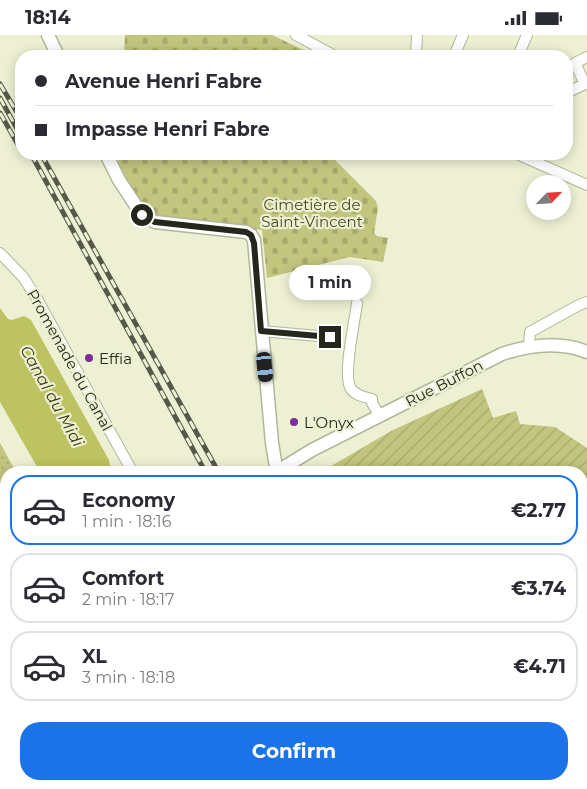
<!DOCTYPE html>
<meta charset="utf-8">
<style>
:root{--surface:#fff;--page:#f2f2f3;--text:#2b2b33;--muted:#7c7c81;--line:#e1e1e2;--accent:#1a73e8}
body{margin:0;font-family:Montserrat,sans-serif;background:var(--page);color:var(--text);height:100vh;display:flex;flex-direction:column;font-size:19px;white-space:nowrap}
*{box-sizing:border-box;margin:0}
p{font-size:16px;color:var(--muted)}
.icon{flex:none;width:28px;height:28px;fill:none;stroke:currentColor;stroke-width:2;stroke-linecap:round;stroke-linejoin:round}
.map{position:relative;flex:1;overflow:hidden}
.details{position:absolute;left:0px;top:431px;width:588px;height:324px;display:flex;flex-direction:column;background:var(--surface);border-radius:20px 20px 0 0;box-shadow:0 2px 12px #0003}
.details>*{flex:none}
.top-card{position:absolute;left:15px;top:15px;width:558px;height:110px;border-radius:20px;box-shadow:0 2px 12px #0003;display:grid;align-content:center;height:110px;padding:0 20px;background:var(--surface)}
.needle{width:32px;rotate:65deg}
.tools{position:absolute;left:526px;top:140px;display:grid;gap:10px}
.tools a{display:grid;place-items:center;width:45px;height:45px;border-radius:50%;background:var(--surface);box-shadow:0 2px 12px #0003;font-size:25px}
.end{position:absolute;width:22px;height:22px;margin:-11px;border:6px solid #25261c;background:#fff;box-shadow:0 0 0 2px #fff}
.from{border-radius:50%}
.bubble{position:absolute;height:35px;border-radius:18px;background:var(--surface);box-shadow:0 2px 12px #0003;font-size:16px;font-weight:700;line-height:35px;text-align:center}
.car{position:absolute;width:15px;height:30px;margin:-15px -8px;border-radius:6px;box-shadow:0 0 4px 1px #0007;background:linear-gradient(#222 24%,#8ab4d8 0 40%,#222 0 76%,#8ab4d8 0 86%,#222 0)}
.top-card b{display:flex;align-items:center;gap:18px;height:48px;font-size:19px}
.top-card b+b{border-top:1px solid var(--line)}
.top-card i{width:12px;height:12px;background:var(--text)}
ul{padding:9px 0 0;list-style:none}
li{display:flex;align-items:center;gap:15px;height:70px;margin:0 10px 8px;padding:0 10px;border:2px solid var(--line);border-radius:20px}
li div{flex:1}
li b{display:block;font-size:19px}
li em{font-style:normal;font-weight:700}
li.on{border-color:var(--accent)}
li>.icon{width:45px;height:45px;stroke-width:1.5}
.cta{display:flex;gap:10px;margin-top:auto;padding:10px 20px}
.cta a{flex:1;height:58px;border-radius:20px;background:var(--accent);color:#fff;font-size:20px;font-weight:700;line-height:58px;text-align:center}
.status{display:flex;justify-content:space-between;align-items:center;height:35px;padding:0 25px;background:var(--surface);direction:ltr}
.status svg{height:14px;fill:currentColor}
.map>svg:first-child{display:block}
.grass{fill:url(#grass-dots)}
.cemetery{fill:url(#cemetery-stones)}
.garden{fill:url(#garden-furrows)}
.water{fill:#bec361}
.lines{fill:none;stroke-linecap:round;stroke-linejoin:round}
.minor-casing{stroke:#b3b69a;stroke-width:12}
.tertiary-casing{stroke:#b3b69a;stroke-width:15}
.secondary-casing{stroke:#b3b69a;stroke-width:16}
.minor{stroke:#fff;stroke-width:10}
.tertiary{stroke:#fff;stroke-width:12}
.secondary{stroke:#fff;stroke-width:14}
.rail-casing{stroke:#57584a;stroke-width:5}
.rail{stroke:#edf0d3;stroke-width:3;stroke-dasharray:9;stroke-linecap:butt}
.route{stroke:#25261c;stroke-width:6}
.poi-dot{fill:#7c2c9c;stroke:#edf0d3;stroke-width:2}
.labels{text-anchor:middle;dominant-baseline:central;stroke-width:4.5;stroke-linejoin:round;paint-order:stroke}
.park-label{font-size:15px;fill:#494b22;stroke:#edf0d3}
.poi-label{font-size:15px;fill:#25261c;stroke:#edf0d3;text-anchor:start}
.street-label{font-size:15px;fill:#25261c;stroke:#edf0d3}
.water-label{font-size:16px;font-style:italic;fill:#37390f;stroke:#edf0d3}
</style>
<div class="status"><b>18:14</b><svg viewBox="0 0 49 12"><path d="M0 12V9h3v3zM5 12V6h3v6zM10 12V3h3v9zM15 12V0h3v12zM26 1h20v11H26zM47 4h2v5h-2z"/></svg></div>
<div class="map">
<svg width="587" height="754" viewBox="0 0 587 754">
<defs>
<pattern id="grass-dots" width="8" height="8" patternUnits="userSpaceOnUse" patternTransform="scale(1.25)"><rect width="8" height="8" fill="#c1c57e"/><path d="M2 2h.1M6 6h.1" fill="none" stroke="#a6a96c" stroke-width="1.8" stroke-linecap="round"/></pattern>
<pattern id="cemetery-stones" width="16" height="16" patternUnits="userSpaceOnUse" patternTransform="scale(1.25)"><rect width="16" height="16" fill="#c1c57e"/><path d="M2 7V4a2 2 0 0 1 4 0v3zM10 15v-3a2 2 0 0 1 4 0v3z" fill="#a6a96c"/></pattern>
<pattern id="garden-furrows" width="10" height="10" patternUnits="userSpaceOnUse" patternTransform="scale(1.25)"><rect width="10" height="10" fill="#c1c57e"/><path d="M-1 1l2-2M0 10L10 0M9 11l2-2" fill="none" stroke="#a6a96c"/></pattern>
</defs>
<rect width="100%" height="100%" fill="#edf0d3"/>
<path class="grass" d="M0,408L16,437L6,438V570L0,572Z"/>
<g class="cemetery">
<path d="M125,0H272L316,21H124Z"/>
<path d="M119,119H338L336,126L376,166L378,173L374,198L377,201L388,203L383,227L350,222L267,243L262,195L158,182L145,175L118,133Z"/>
</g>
<path class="garden" d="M482,354L493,383L516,376L520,389L555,392L587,413V503L581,500V438L321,437L391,396Z"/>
<path class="water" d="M0,273L8,284L12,285L24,281L31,285L109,425L110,430L108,437H40L0,367Z"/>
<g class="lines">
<g class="minor-casing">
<g id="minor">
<path d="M296,0L335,21"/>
<path d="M416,21L417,0"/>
<path d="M454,21L463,0"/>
<path d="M518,21L527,0"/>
<path d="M585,49L575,28L587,22"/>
<path d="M566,58L587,48"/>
<path d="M517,119L587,150"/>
<path d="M0,218L23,242L36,262L133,438"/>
<path d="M357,268C355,286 342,341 351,354C356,361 365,362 372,364V368L380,381"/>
<path d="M261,296L330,302"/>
<path d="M529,311L530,297L579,270L587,267"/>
<path d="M581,507L587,509"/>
<path d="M581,526L587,530"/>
<path d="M0,582L6,579"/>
<path d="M581,627H587"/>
<path d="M0,726L6,723"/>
<path d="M261,749L263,754"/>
<path d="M522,749V754"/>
<path d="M531,749L538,754"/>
<path d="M238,754L253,749"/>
</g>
</g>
<g class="tertiary-casing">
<g id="tertiary">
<path d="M48,0L58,21"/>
<path d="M106,119L119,145L142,180L155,187L246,197L251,200L254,205L272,408L277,438"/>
<path d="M283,438L286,431L312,415L502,319C529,310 560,306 587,317"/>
</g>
</g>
<g class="secondary-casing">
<g id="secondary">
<path d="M0,647L6,661"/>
<path d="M581,682H587"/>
<path d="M44,749L47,754"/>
<path d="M112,754L117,749"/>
</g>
</g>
<use href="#minor" class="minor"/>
<use href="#tertiary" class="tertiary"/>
<use href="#secondary" class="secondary"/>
<g class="rail-casing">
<g id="rail">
<path d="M0,49L21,84"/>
<path d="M0,63L21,101"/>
<path d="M0,78L21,115"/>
<path d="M31,119L206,438"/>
<path d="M41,119L219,438"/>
<path d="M374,749L377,754"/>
<path d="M386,749L388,754"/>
</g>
</g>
<use href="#rail" class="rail"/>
</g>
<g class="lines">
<path class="route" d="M142,180L155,187L246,197L251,200L254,208L261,296L330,302"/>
</g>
<g class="poi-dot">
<circle cx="89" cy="323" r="5"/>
<circle cx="294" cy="387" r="5"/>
</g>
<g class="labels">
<g class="park-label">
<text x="312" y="169">Cimetière de<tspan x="312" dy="17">Saint-Vincent</tspan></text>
</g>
<g class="poi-label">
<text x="99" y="323">Effia</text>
<text x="304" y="387">L'Onyx</text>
</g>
<g class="street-label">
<text transform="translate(70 325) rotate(61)">Promenade du Canal</text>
<text transform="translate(444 348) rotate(-27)">Rue Buffon</text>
</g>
<g class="water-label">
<text transform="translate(52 361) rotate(61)">Canal du Midi</text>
</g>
</g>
</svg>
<div class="tools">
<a><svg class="needle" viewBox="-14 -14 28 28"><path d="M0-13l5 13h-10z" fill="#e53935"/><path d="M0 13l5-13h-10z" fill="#7c7c81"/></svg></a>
</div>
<i class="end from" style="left:142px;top:180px"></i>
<i class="end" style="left:330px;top:302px"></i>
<div class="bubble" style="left:289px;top:230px;width:82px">1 min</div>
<i class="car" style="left:265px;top:332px;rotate:174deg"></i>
<div class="top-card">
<b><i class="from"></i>Avenue Henri Fabre</b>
<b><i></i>Impasse Henri Fabre</b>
</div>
<section class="details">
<ul>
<li class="on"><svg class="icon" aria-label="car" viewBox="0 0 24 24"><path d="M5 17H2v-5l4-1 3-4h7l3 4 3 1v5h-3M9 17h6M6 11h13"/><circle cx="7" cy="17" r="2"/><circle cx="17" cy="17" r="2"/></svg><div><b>Economy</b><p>1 min · 18:16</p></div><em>€2.77</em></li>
<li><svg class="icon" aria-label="car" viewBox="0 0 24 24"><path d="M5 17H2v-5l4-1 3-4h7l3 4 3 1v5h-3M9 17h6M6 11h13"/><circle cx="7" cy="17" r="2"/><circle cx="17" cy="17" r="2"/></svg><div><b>Comfort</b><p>2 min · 18:17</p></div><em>€3.74</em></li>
<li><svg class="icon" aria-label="car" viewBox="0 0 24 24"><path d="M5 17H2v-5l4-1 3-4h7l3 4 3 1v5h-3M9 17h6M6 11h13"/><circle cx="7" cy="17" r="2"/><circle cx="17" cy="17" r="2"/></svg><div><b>XL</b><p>3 min · 18:18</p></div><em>€4.71</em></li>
</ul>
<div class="cta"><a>Confirm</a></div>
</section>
</div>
